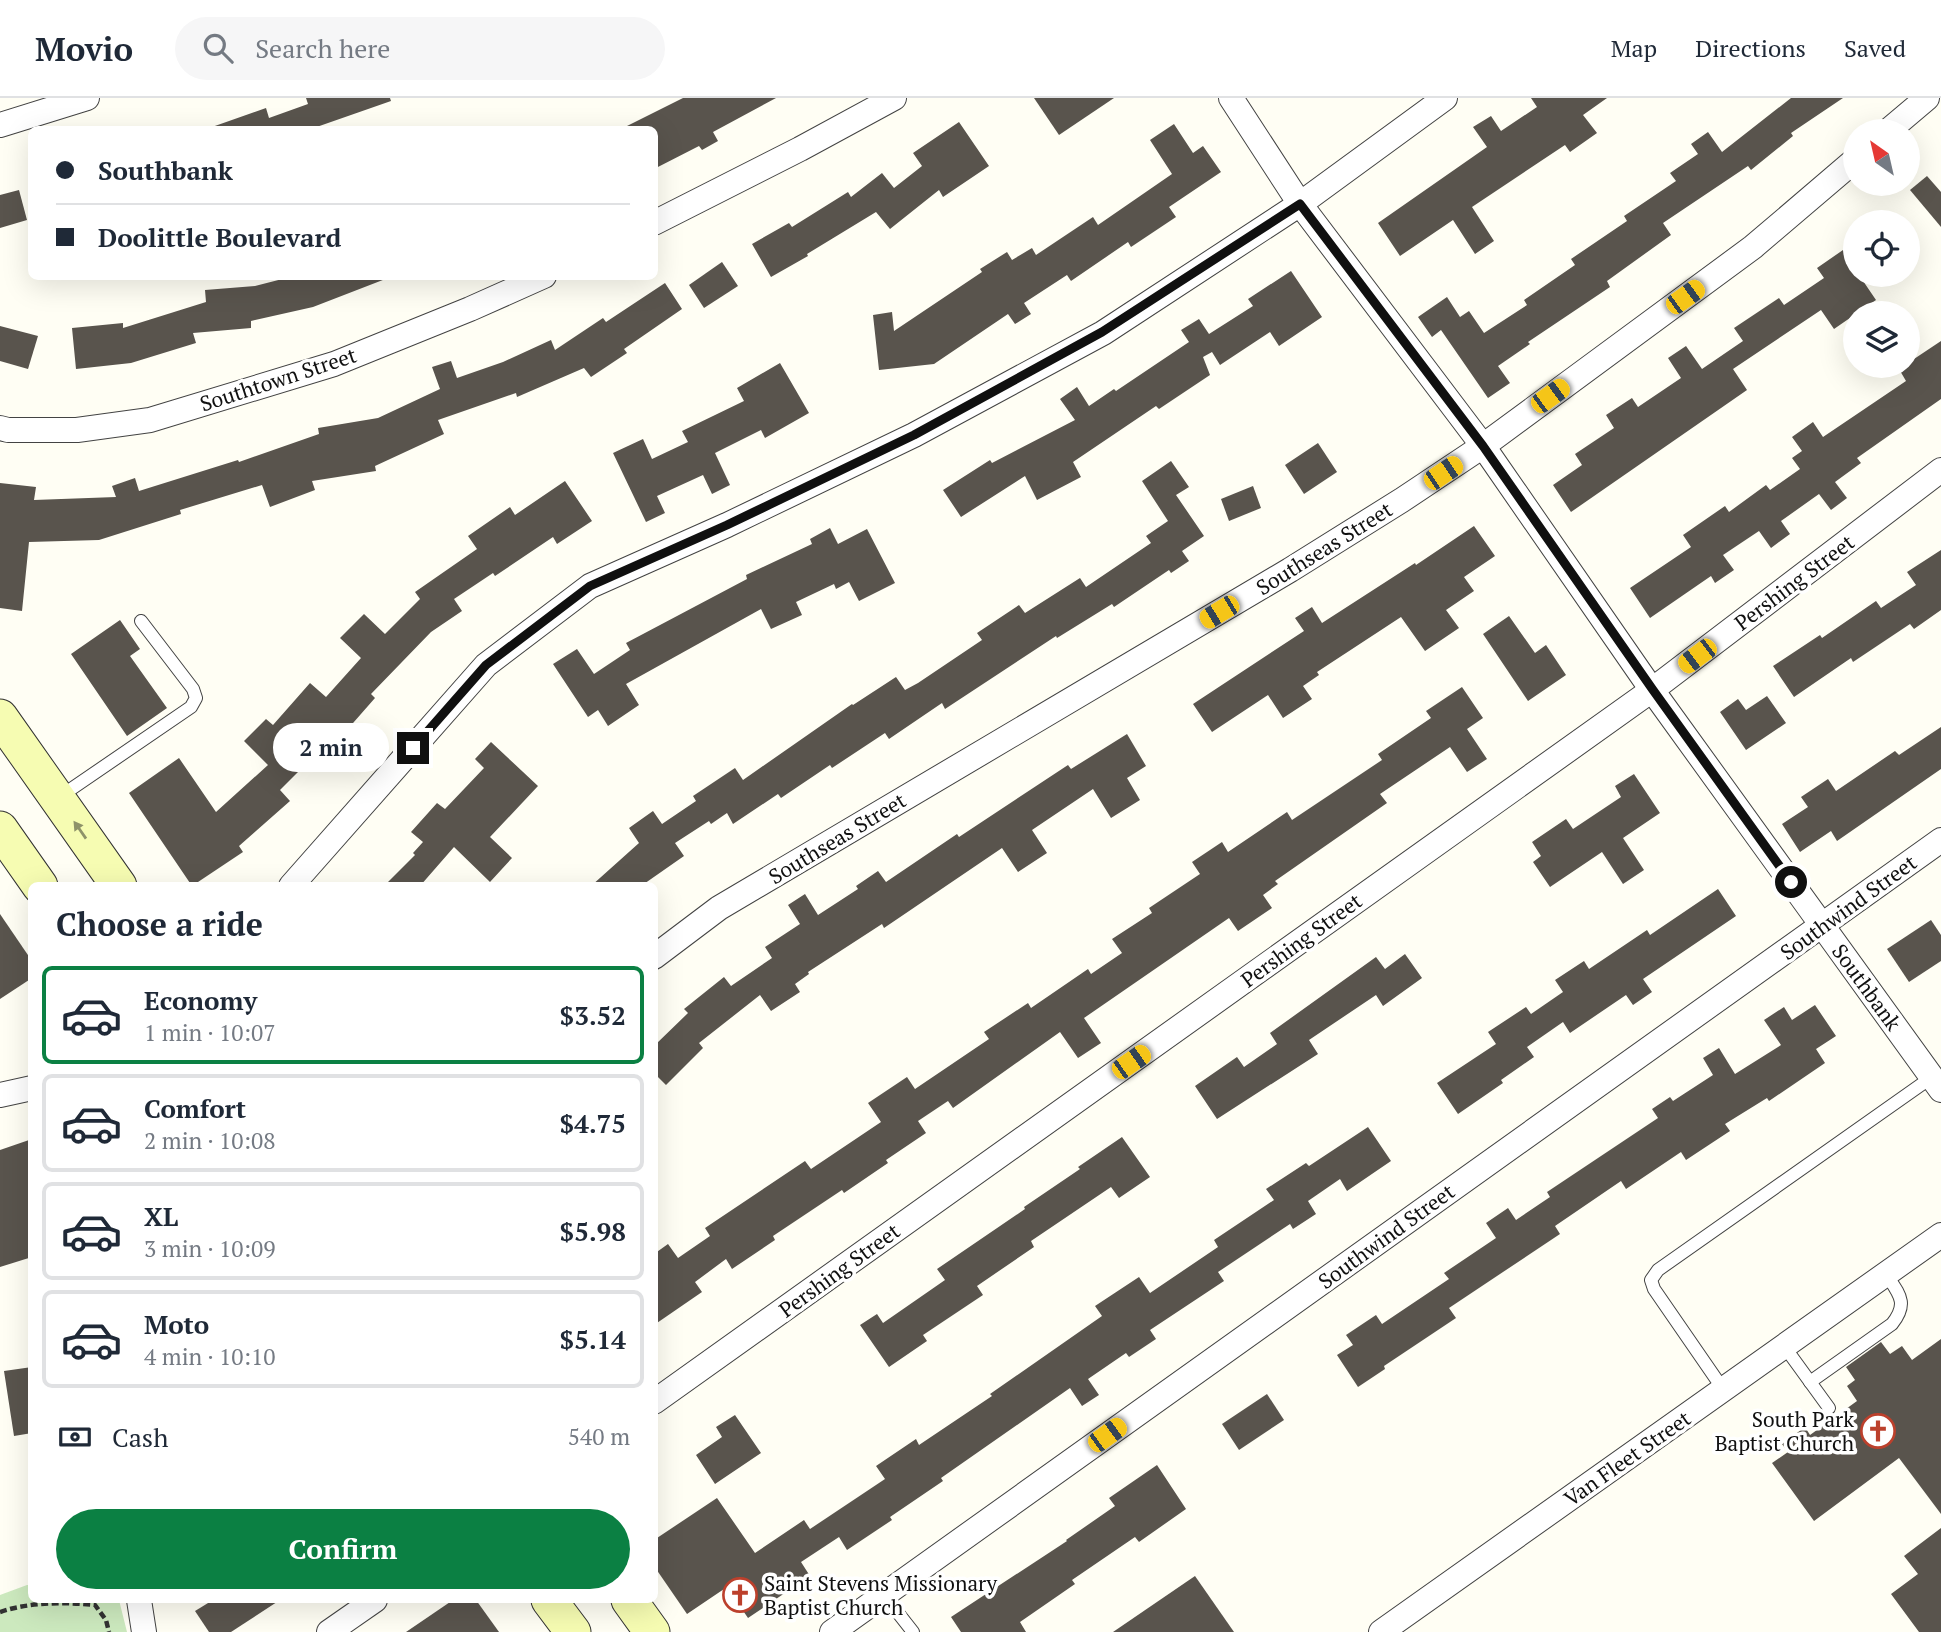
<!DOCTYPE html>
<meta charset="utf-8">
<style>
:root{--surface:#fff;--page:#f6f6f7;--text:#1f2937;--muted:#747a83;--line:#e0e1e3;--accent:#0b8043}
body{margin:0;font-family:"PT Serif",serif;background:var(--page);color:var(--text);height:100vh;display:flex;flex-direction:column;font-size:26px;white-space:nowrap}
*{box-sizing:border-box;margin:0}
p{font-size:23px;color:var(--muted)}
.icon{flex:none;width:38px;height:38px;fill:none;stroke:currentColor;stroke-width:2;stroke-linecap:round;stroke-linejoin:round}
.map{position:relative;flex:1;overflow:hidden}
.drawer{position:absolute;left:28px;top:784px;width:630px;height:721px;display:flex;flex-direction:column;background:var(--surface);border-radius:10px;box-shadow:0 7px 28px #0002}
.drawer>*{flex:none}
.banner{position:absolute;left:28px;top:28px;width:630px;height:154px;border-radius:10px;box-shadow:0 7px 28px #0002;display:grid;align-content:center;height:154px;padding:0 28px;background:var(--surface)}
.needle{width:46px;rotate:326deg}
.controls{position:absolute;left:1843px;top:21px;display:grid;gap:14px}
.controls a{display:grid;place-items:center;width:77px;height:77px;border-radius:50%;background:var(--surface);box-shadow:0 7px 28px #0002;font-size:35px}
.end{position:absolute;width:32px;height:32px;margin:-16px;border:9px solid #101010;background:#fff;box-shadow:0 0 0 4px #fff}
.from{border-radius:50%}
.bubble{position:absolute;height:49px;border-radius:24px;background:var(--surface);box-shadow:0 7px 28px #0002;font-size:23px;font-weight:600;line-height:49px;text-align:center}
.car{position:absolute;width:21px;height:42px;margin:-21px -10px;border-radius:9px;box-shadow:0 0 5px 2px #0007;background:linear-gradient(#f5c518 24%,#345 0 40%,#f5c518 0 76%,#345 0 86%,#f5c518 0)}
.banner b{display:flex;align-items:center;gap:24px;height:66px;font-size:26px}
.banner b+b{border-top:2px solid var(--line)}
.banner i{width:18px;height:18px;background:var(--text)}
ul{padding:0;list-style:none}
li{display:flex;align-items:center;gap:21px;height:98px;margin:0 14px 10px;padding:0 14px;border:4px solid var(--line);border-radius:10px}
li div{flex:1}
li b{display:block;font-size:26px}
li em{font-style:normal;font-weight:600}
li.active{border-color:var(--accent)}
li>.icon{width:63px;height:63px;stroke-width:1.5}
h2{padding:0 28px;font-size:32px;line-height:84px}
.pay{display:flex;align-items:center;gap:18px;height:77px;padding:0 28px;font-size:26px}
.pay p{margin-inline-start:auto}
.button{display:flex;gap:14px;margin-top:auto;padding:14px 28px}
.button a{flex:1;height:80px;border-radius:42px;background:var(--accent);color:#fff;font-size:28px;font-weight:600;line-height:80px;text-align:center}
header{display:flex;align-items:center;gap:42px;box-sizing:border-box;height:98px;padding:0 35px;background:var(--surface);border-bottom:2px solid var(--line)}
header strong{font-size:33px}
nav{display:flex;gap:38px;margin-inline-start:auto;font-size:24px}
.search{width:490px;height:63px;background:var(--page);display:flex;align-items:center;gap:18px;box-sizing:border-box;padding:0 24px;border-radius:38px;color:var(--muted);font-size:26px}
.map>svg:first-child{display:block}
.green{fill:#cce9be}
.building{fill:#59544d}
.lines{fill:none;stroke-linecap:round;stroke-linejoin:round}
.service-casing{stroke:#434343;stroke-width:14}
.minor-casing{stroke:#434343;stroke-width:26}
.secondary-casing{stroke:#323232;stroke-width:37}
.path{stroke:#323232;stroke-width:4.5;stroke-dasharray:7 3.5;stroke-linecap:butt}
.service{stroke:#fff;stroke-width:12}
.minor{stroke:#fff;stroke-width:24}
.secondary{stroke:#f6fcb2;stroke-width:35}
.oneway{fill:#8e9269}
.route{stroke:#101010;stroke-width:9}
.labels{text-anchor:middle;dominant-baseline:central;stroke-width:7;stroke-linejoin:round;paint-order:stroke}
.street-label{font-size:21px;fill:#101010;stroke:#fff}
.poi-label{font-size:21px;fill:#101010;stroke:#fff;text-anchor:end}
</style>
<header>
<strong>Movio</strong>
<div class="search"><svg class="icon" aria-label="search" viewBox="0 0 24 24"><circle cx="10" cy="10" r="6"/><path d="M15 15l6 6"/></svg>Search here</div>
<nav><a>Map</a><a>Directions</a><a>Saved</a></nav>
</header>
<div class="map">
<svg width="1941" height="1534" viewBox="0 0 1941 1534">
<rect width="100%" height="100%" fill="#fffef4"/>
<path class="green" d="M27,1487H31L32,1502H119L127,1534H0V1497Z"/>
<g class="building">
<path d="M306,0H390L391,3L308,32H212V29L266,10L269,20L308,6Z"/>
<path d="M683,0H776L713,34L718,43L702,52L699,48L654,71V32H619Z"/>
<path d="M1034,0H1114L1059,37Z"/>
<path d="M1531,0H1607L1583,17L1597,35L1570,54L1565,47L1472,109L1494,143L1475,156L1453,122L1400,158L1378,125L1487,49L1473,29L1491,18L1501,33L1537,9Z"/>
<path d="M1791,0H1843L1791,35L1793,38L1751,72L1748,68L1663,125L1671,137L1607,183L1610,189L1528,244L1530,246L1498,268L1510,285L1488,300L1441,232L1432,239L1418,219L1447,199L1460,219L1469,213L1484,235L1527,207L1524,202L1575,167L1571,161L1627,123L1624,118L1676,83L1670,75L1698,56L1691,46L1708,34L1722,54Z"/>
<path d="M959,24L989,68L943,99L939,92L890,131L876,114L807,156L808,158L771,179L752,146L789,125L792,129L848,94L851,99L882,75L894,90L922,68L913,55Z"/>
<path d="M1174,26L1193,55L1203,48L1221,74L1169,109L1176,119L1131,149L1128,144L1071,183L1067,177L1024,205L1031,216L1015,226L1008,216L934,266L879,272L873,217L892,214L894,233L982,174L980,171L1007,154L1012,162L1032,150L1036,157L1093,119L1098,127L1172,76L1150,42Z"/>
<path d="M1927,78L1941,94V129L1910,92Z"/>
<path d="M19,92L27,122L0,130V97Z"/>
<path d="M1843,152L1855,170V177H1859L1876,202L1834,231L1821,212L1733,271L1747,292L1571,414L1553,387L1582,367L1575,356L1614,330L1606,317L1632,300L1638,309L1681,280L1668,260L1686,248L1702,271L1743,243L1734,230L1779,200L1784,207L1824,180L1817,170Z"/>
<path d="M722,164L738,188L704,210L689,187Z"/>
<path d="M1291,173L1322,219L1279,248L1270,234L1220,267L1212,254L1203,259L1210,277L1159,311L1156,308L1073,364L1081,379L1037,402L1025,378L961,419L943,392L990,362L992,365L1075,322L1060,301L1077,289L1089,308L1114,291L1116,293L1189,244L1181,232L1199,221L1209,236L1253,208L1248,201Z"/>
<path d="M294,178H388V180L313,209L251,223V230L193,235L196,245L131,265L76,271L72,230L123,225V230L206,204L205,192L255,188Z"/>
<path d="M665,185L682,211L624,251L627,255L591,279L584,270L517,299L516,295L438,322L444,336L375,368L376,373L312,383L315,392L270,409L262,387L180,412L181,416L99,442L29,444L22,513L0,510V385L36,389L34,402L116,399L112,388L135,380L139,393L238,362L239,364L319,336L318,330L378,320L440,291L432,269L451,263L457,280L503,264L551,242L555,252L603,220L606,224Z"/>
<path d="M0,228L38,238L28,271L0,263Z"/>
<path d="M1941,243V301L1857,360L1861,365L1835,384L1847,400L1831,412L1819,396L1781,423L1790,436L1771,450L1759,433L1723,457L1734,472L1715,485L1711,478L1650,520L1630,490L1691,449L1683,437L1725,408L1729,414L1766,387L1770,392L1800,371L1792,360L1802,353L1792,339L1813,324L1823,339L1906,283L1899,271L1908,268V265Z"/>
<path d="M780,265L809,315L765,340L761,332L715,355L730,387L712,396L703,377L657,398L665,415L646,424L613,355L643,341L652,361L688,344L682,333L744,303L737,290Z"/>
<path d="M1318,345L1337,374L1304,396L1285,367Z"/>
<path d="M1171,363L1189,389L1176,397L1204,438L1182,453L1189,463L1171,475L1169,472L1114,509L1112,506L1057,540L1056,538L945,611L942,605L889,641L885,635L832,670L830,667L781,700L778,696L733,726L727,715L711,726L709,723L675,745L684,758L641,788H591L639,745L629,730L653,713L662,726L696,703L693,698L735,670L743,682L852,606L853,607L896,579L905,592L918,585L982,542L977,535L1019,507L1025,515L1080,480L1086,489L1151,445L1146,438L1168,423L1142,383Z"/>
<path d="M565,383L592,423L557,446L553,439L495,478L493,475L454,501L462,513L431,534L371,596L375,600L339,641L335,637L280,692L290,703L239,748L243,754L192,788L129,695L179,660L216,714L268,667L244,643L266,621L273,627L310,585L326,599L361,560L340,540L364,516L385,536L420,501L415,494L477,451L468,438L510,409L515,417Z"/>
<path d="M1253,388L1261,410L1229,423L1221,401Z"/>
<path d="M1474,428L1495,458L1464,479L1474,493L1446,512L1459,530L1425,553L1401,519L1317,574L1319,577L1303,588L1312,601L1283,620L1268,597L1212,634L1193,606L1304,533L1295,520L1312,509L1322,525L1415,465L1416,467Z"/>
<path d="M830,430L838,446L867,431L895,485L859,503L849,484L836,491L834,486L796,504L802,517L771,531L761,511L626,586L639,607L608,628L598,612L588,619L553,566L577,551L594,576L630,552L626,545L747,481L746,477L812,446L810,441Z"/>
<path d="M1941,452V512L1914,531L1910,526L1853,564L1851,560L1794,599L1773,568L1820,537L1822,540L1876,503L1881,510L1916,487L1907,474Z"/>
<path d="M1509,518L1535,555L1546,547L1566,577L1528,603L1483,536Z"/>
<path d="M120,522L140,551L130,558L167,610L127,638L71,556Z"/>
<path d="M1462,589L1483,620L1467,631L1487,661L1467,674L1450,649L1380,696L1387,705L1275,783L1278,786L1263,797L1272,810L1238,833L1229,820L1084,920L1101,945L1078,960L1060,934L953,1010L948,1003L918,1023L926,1035L886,1062L888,1065L844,1095L842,1092L773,1138L775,1142L732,1171L726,1161L695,1184L702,1194L654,1227V1156L668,1146L678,1160L710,1138L705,1130L805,1063L811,1071L881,1024L868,1005L907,979L915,991L989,941L984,934L1028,905L1031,910L1088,871L1091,876L1122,855L1112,841L1152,815L1149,810L1200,776L1192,764L1222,744L1228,754L1287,714L1292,722L1382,662L1378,656L1431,620L1426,613Z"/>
<path d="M1767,598L1786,625L1746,652L1720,614L1738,601L1746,612Z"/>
<path d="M1941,629V671L1837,743L1831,733L1800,754L1782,726L1808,709L1801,699L1828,681L1836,693L1895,653L1899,657Z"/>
<path d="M1127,636L1146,668L1127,680L1140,702L1111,720L1093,691L1032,732L1047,755L1018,774L1002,750L884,830L882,826L808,874L809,876L795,886L800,894L771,913L760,897L699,945L703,950L666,987L654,975V948L688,915L684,911L724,879L731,888L772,860L765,849L800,826L788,807L805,796L818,817L858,791L856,788L878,773L886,784L957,736L959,739L1068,667L1071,671Z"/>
<path d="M491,644L538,688L490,739L512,760L490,784L454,749L420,788H384L415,757L413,755L423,744L411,734L437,705L445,711L484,670L475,661Z"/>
<path d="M1634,676L1660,715L1623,740L1644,772L1623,786L1602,754L1550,789L1533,764L1541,758L1532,744L1566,721L1573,731L1621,699L1615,688Z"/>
<path d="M1718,791L1736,818L1643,881L1652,894L1633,907L1626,897L1570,935L1563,924L1527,949L1534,959L1501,982L1503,985L1458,1016L1437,985L1496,946L1488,934L1526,909L1531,916L1563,894L1555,882L1584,863L1589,871L1647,832L1650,837Z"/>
<path d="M0,816L32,863V880L0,901Z"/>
<path d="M1931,822L1941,837V863L1909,884L1887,851Z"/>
<path d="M1405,856L1422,880L1383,908L1376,897L1309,942L1318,956L1217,1021L1195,988L1237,959L1244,969L1277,946L1270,935L1376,859L1385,871Z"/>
<path d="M1815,907L1836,938L1816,951L1825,965L1769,1003L1767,1000L1725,1026L1730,1033L1686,1062L1681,1054L1626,1091L1621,1083L1555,1128L1560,1136L1449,1210L1456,1220L1384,1268L1385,1271L1358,1289L1337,1257L1353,1247L1346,1237L1376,1217L1382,1226L1449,1181L1444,1175L1496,1140L1486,1125L1508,1110L1516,1122L1550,1099L1547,1094L1658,1020L1652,1011L1670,999L1673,1003L1713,977L1703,960L1719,950L1735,976L1781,947L1764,922L1784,909L1792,922Z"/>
<path d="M1368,1029L1391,1063L1347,1093L1340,1081L1308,1103L1316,1116L1293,1131L1290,1126L1218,1174L1224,1183L1150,1232L1156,1241L1129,1259L1126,1255L1088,1281L1099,1297L1082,1308L1070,1290L941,1380L943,1383L890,1419L892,1422L847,1452L839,1439L801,1464L810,1478L748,1520L727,1489L687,1516L654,1468V1442L717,1400L755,1455L804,1422L810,1431L885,1381L876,1368L916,1341L919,1347L992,1298L990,1296L1102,1218L1095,1208L1139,1179L1150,1195L1218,1149L1214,1142L1274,1102L1266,1091L1306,1065L1309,1068Z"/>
<path d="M1122,1039L1150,1079L1119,1100L1111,1089L1031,1143L1034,1149L977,1188L983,1197L923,1237L927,1243L889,1269L860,1227L877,1216L883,1225L945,1182L937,1171L1025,1111L1024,1109L1080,1071L1078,1069Z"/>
<path d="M32,1041V1159L0,1169V1052Z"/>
<path d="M1941,1241V1416L1899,1360L1814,1423L1772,1365L1788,1354L1782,1346L1805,1329L1810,1337L1857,1303L1847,1288L1855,1282L1846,1269L1881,1244L1890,1256L1902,1248L1912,1262Z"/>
<path d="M32,1269V1335L14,1338L4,1273Z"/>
<path d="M1267,1296L1284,1322L1239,1352L1222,1326Z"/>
<path d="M735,1317L761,1355L715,1386L696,1357L722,1339L716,1329Z"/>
<path d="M1157,1367L1186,1411L1139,1444L1135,1439L1072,1482L1075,1486L1020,1524L1026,1534H961L951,1519L1067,1443L1066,1442L1115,1408L1109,1400Z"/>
<path d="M1941,1430V1534H1919L1891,1496L1918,1476L1904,1458Z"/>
<path d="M1195,1478L1234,1534H1113Z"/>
<path d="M213,1502H280L231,1534H209L195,1513Z"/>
<path d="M453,1502H476L499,1534H406Z"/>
</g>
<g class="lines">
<g class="service-casing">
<g id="service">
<path d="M58,700L191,609L196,600L193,591L141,523"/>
<path d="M1784,1248L1829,1310"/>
<path d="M1810,1284L1892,1226C1909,1205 1899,1196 1886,1176"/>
<path d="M1723,1291L1654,1191L1651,1182L1658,1172L1932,979"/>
<path d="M884,1497L913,1534"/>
</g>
</g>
<g class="minor-casing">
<g id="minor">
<path d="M1231,0L1300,106L1483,348L1652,592L1941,992"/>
<path d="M0,27L87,0"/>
<path d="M1888,33L1927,0"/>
<path d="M654,125L800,51L894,0"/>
<path d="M0,330L8,332H77L150,322L334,266L470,211L544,178"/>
<path d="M291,788L486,567L590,488L727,427L914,337L1103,235L1300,106L1445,0"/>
<path d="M654,859L719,810L1290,472L1402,402L1483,348L1753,149L1855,62"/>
<path d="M0,997L32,990"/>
<path d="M654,1304L1652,592L1941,372"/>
<path d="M139,1502L144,1534"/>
<path d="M329,1534L375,1502"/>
<path d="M832,1534L1941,742"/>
<path d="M1381,1534L1941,1137"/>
</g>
</g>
<g class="secondary-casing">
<g id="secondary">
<path d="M0,619L119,788"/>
<path d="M0,731L40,788"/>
<path d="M549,1502L573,1534"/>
<path d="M629,1502L652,1534"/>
</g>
</g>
<path class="path" d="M0,1514C30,1504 64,1504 95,1507L106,1522L109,1534"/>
<use href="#service" class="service"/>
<use href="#minor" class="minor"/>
<use href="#secondary" class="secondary"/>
</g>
<defs><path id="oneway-solid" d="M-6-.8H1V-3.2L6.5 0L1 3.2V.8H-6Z" transform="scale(1.75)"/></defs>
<use class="oneway" href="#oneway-solid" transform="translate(80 732) rotate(-125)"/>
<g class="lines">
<path class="route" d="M413,650L486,567L590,488L727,427L914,337L1102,234L1300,106L1483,348L1653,592L1791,784"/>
</g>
<defs>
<g id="church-ring" transform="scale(1.75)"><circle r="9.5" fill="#fff" stroke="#bc402c" stroke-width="1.5"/><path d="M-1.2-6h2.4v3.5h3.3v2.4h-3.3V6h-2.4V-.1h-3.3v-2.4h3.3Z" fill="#bc402c"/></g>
</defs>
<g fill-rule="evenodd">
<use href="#church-ring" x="1878" y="1333"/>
<use href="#church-ring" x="740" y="1497"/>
</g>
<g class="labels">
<g class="street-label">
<text transform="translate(278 281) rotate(-18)">Southtown Street</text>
<text transform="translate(1324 450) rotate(-32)">Southseas Street</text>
<text transform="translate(1794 484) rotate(-37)">Pershing Street</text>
<text transform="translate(837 740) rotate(-31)">Southseas Street</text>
<text transform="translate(1848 809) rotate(-36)">Southwind Street</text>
<text transform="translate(1301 842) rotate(-36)">Pershing Street</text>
<text transform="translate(1867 889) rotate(54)">Southbank</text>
<text transform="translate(1386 1138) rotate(-36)">Southwind Street</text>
<text transform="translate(839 1172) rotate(-36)">Pershing Street</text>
<text transform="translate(1627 1360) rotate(-35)">Van Fleet Street</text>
</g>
<g class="poi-label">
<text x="1854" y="1321">South Park<tspan x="1854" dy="24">Baptist Church</tspan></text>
<text x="764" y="1485" text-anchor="start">Saint Stevens Missionary<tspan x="764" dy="24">Baptist Church</tspan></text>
</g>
</g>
</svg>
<div class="controls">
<a><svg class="needle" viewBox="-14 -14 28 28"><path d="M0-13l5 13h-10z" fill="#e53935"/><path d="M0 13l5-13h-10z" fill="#747a83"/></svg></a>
<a><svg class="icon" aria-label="locate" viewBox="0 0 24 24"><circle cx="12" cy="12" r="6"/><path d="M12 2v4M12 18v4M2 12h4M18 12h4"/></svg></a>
<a><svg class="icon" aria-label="layers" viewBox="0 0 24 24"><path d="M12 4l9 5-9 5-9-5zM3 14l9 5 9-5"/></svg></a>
</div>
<i class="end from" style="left:1791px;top:784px"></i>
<i class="end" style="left:413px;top:650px"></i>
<div class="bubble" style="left:273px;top:625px;width:116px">2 min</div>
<i class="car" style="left:1685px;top:199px;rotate:54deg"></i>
<i class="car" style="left:1550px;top:298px;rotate:54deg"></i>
<i class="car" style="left:1443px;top:375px;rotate:56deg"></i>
<i class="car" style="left:1219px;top:514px;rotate:239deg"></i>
<i class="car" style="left:1697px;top:558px;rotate:233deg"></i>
<i class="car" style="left:1131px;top:964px;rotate:55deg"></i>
<i class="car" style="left:1107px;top:1337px;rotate:54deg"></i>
<div class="banner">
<b><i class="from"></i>Southbank</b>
<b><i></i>Doolittle Boulevard</b>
</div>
<section class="drawer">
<h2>Choose a ride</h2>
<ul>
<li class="active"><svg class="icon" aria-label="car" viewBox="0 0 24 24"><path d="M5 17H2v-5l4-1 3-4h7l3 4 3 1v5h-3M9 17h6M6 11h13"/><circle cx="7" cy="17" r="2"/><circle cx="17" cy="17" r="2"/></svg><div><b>Economy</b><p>1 min · 10:07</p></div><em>$3.52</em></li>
<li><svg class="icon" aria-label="car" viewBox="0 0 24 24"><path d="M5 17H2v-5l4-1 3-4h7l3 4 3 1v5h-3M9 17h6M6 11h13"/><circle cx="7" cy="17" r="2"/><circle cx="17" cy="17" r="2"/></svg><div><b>Comfort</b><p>2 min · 10:08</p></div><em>$4.75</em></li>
<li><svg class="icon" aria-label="car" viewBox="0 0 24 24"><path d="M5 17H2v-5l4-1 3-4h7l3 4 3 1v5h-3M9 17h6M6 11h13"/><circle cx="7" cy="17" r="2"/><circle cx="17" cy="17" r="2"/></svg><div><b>XL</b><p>3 min · 10:09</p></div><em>$5.98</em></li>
<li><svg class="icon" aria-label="car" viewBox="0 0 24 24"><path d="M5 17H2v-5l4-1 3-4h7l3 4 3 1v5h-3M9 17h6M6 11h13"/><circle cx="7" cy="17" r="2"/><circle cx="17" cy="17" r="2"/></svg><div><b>Moto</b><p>4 min · 10:10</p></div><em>$5.14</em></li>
</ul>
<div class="pay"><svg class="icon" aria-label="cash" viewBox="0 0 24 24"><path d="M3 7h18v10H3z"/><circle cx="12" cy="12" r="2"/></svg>Cash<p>540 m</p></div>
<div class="button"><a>Confirm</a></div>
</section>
</div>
